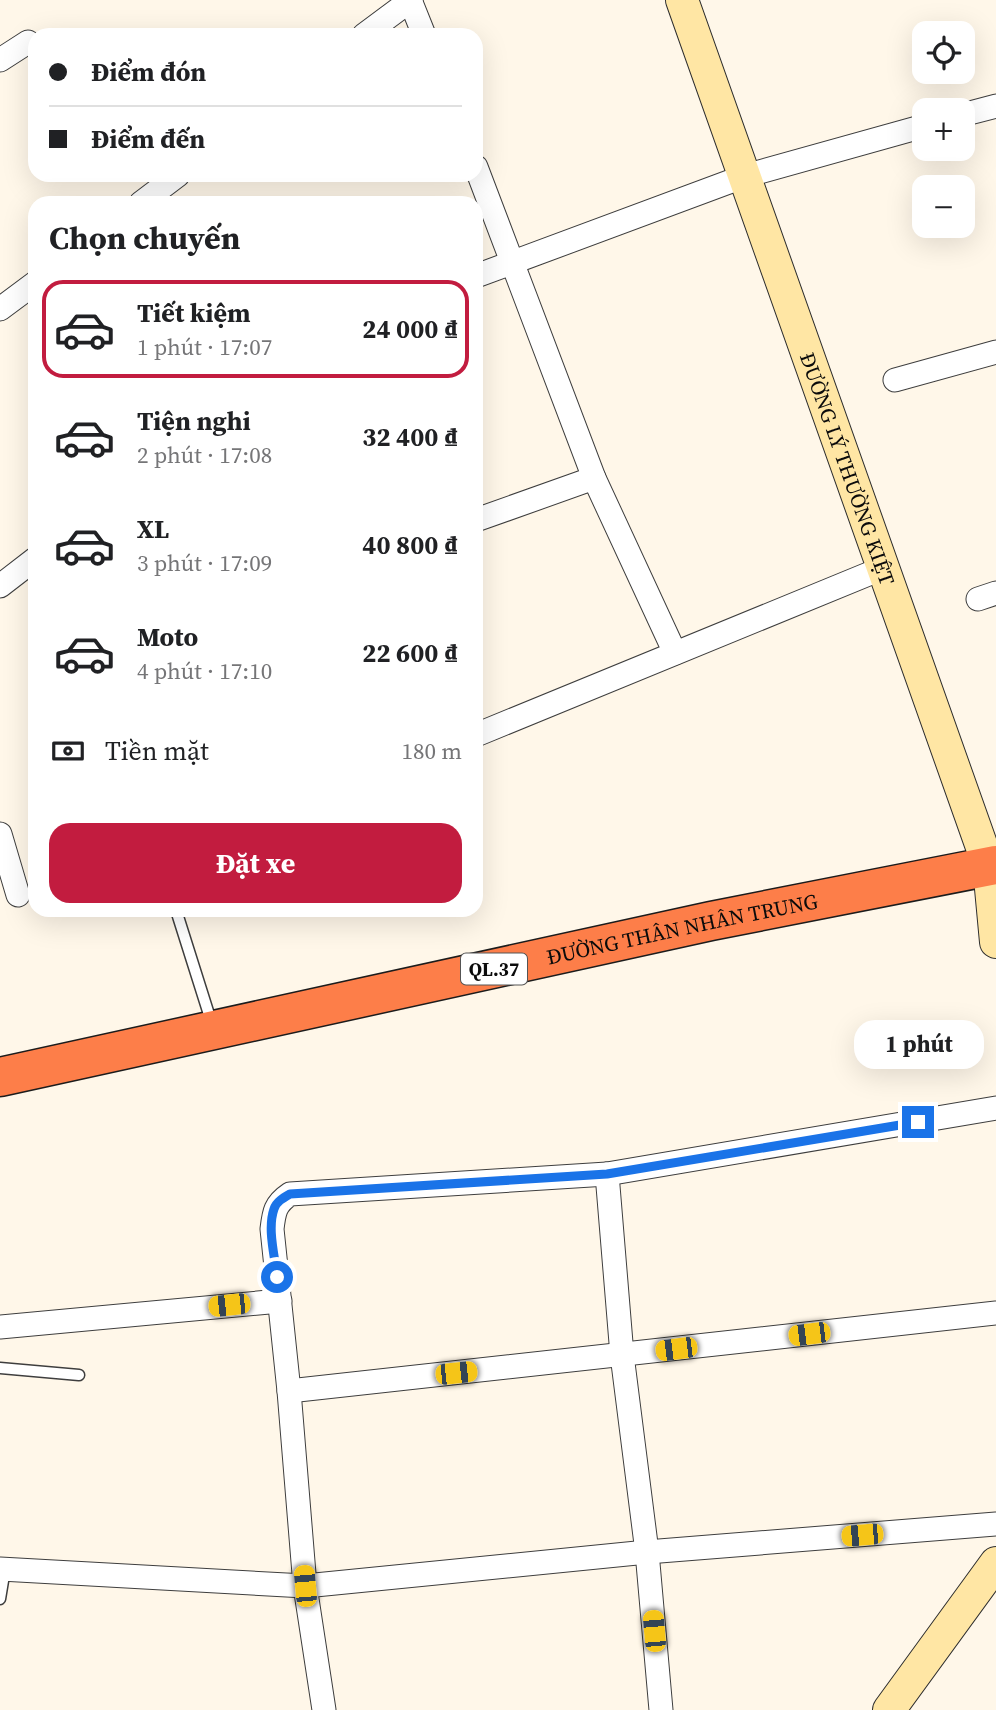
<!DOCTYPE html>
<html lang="vi">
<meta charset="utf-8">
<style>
:root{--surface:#fff;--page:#f2f2f2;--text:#202124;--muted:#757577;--line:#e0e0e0;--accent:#c21c3f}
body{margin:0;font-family:"Source Serif 4",serif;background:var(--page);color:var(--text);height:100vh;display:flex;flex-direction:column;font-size:26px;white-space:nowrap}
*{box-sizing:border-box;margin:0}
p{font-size:23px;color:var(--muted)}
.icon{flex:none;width:38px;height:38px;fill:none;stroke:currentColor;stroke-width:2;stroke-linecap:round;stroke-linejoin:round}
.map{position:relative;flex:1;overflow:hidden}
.sheet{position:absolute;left:28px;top:196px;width:455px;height:721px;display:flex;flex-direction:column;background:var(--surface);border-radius:21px;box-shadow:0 7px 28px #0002}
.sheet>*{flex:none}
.top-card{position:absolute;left:28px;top:28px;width:455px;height:154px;border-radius:21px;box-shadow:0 7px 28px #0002;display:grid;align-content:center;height:154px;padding:0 21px;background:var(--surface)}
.buttons{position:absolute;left:912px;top:21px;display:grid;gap:14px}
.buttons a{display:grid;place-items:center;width:63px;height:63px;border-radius:14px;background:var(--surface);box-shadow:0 7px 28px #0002;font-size:35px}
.end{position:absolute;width:32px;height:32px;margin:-16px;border:9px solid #1a73e8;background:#fff;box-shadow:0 0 0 4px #fff}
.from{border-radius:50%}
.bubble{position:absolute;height:49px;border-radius:21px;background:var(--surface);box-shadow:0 7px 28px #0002;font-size:23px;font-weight:700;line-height:49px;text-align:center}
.car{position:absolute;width:21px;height:42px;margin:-21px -10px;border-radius:9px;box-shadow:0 0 5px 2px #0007;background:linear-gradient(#f5c518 24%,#345 0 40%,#f5c518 0 76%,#345 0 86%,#f5c518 0)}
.top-card b{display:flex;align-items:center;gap:24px;height:66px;font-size:26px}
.top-card b+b{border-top:2px solid var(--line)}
.top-card i{width:18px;height:18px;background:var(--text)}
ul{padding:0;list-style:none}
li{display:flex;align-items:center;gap:21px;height:98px;margin:0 14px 10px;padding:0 7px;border:4px solid transparent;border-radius:21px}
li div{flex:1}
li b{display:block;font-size:26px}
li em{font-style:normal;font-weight:700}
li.on{border-color:var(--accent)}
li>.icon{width:63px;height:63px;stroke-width:1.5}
h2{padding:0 21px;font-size:32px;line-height:84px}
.pay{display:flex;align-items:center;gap:18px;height:77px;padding:0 21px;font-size:26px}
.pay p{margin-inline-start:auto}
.cta{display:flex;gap:14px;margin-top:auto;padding:14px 21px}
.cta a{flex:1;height:80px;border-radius:21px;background:var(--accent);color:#fff;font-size:28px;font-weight:700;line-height:80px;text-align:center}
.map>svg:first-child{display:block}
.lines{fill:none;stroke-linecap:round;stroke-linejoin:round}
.lane-casing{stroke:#3e3e3e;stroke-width:13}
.street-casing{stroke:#3e3e3e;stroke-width:25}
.secondary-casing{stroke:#2d2d2d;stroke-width:34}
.highway-casing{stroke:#1c1c1c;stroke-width:41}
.lane{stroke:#fff;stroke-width:10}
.street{stroke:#fff;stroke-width:23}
.secondary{stroke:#ffe6a4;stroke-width:32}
.highway{stroke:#fd7e49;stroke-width:38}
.route{stroke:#1a73e8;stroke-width:9}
.labels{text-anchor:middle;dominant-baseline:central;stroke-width:7;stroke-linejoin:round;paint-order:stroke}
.shield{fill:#fff;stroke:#545454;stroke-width:2}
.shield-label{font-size:19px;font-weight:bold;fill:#0b0b0b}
.street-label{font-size:21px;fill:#0b0b0b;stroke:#fff}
</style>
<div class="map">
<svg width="996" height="1710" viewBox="0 0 996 1710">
<rect width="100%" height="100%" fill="#fff7e9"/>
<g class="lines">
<g class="lane-casing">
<g id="lane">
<path d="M176,910L212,1024"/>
<path d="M0,1368L79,1375"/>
<path d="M0,1599L5,1569"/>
</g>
</g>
<g class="street-casing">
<g id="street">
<path d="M410,0L424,35"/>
<path d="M364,35L411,0"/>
<path d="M0,60L28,42"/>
<path d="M962,115L996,106"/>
<path d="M476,167L594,478L675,653"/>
<path d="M141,203L178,175"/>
<path d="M476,276L745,176L924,126"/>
<path d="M0,309L35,283"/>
<path d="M895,380L996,352"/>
<path d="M476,520L594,478"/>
<path d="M0,586L35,559"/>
<path d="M978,599L996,593"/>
<path d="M476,735L883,568"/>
<path d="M0,834L18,895"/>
<path d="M607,1174L622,1355L647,1552L661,1710"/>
<path d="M0,1327L280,1301"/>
<path d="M289,1391L996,1313"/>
<path d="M0,1569L305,1586L647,1552L996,1524"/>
<path d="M324,1710L305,1586L289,1391L272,1229C274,1212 275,1204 290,1194L607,1174L996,1108"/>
</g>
</g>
<g class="secondary-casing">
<g id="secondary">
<path id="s1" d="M682,0L989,867L996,942"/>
<path d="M889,1710L996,1563"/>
</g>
</g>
<g class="highway-casing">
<g id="highway">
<path id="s2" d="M0,1077L711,921L996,865"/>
</g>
</g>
<use href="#lane" class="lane"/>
<use href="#street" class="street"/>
<use href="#secondary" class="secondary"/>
<use href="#highway" class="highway"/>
</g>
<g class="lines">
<path class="route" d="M277,1277C275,1256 267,1229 274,1209C276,1202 283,1198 290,1194L607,1174L918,1122"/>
</g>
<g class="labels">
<rect class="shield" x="461" y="953.5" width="66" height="31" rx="5"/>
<g class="shield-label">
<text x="494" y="969">QL.37</text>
</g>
<g class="street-label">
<text stroke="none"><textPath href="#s1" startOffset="497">ĐƯỜNG LÝ THƯỜNG KIỆT</textPath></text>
<text stroke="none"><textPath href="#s2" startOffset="698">ĐƯỜNG THÂN NHÂN TRUNG</textPath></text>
</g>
</g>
</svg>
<div class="buttons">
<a><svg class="icon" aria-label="locate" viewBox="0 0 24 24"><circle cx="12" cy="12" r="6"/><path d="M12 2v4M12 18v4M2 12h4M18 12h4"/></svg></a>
<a>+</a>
<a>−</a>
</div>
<i class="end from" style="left:277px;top:1277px"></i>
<i class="end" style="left:918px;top:1122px"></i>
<div class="bubble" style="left:854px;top:1020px;width:130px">1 phút</div>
<i class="car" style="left:229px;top:1305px;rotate:264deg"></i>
<i class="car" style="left:809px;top:1334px;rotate:263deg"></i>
<i class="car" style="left:676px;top:1349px;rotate:263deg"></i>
<i class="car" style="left:456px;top:1373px;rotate:84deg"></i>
<i class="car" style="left:862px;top:1535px;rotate:265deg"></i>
<i class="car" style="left:305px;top:1586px;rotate:355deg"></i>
<i class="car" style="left:654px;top:1631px;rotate:355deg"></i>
<div class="top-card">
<b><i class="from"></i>Điểm đón</b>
<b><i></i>Điểm đến</b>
</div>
<section class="sheet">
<h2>Chọn chuyến</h2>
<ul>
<li class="on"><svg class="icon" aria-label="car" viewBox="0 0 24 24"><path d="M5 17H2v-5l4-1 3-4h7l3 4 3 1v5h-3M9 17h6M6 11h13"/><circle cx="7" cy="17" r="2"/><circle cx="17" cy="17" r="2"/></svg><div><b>Tiết kiệm</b><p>1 phút · 17:07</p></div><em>24 000 ₫</em></li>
<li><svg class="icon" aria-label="car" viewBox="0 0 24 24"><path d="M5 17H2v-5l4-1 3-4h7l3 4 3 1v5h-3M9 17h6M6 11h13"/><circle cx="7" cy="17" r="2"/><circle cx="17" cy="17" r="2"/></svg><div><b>Tiện nghi</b><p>2 phút · 17:08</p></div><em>32 400 ₫</em></li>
<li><svg class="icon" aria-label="car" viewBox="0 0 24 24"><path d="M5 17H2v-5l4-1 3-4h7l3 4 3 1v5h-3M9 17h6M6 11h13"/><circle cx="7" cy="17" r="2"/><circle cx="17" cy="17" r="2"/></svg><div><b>XL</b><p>3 phút · 17:09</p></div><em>40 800 ₫</em></li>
<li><svg class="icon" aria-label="car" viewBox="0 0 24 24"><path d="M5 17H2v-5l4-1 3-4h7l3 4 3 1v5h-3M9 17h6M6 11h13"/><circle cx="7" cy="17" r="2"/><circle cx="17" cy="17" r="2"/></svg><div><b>Moto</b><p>4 phút · 17:10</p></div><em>22 600 ₫</em></li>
</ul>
<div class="pay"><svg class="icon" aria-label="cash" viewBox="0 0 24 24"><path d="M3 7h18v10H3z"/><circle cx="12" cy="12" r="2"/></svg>Tiền mặt<p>180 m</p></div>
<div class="cta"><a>Đặt xe</a></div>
</section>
</div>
